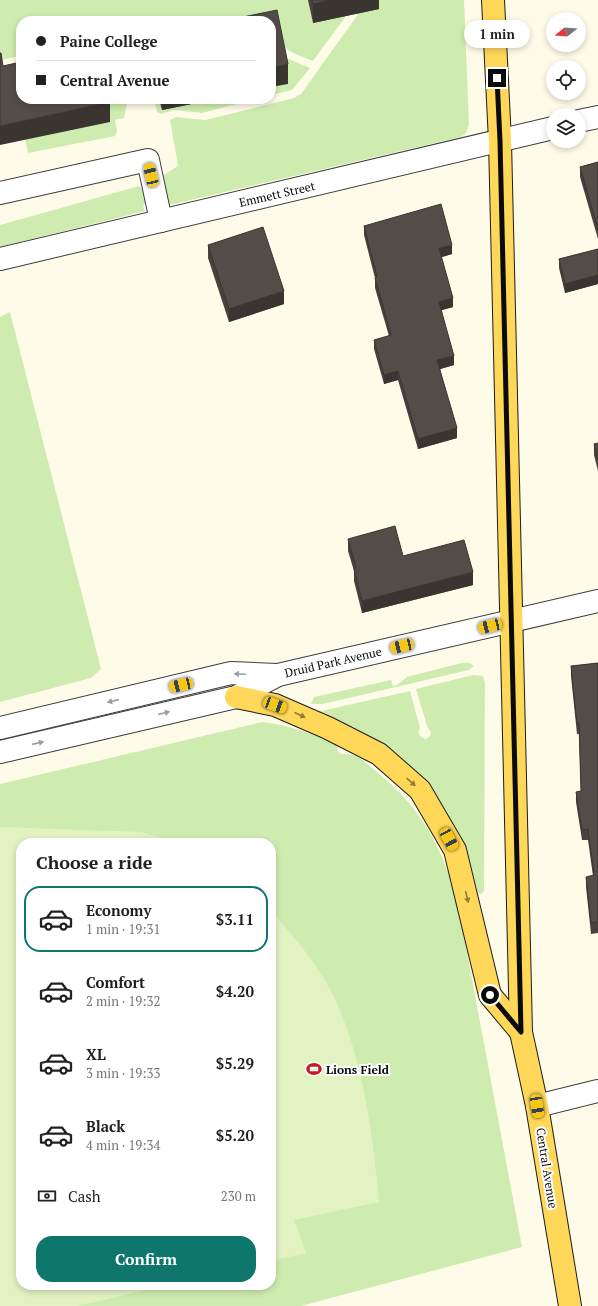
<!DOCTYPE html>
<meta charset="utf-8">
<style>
:root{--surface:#fff;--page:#f6f6f6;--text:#202124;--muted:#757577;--line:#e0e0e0;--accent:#0f766e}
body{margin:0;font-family:"PT Serif",serif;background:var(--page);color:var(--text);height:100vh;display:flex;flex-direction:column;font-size:15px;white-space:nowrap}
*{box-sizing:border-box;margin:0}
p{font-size:13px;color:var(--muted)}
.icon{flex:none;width:22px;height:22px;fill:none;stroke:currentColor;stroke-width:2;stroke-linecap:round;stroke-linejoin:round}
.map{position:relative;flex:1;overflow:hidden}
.panel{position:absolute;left:16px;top:838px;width:260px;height:452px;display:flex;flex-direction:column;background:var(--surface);border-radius:16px;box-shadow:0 2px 6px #0003}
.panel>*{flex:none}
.hud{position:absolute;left:16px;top:16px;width:260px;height:88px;border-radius:16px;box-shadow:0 2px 6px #0003;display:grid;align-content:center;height:88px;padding:0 20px;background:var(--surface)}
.needle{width:26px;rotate:253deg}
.buttons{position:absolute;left:546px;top:12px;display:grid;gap:8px}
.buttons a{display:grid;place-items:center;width:40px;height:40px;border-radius:50%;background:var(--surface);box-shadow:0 2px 6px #0003;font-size:20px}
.end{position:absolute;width:18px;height:18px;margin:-9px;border:5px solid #0b0b0b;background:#fff;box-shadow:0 0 0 2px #fff}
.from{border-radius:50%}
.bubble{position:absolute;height:28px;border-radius:14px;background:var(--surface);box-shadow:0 2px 6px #0003;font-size:13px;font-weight:700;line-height:28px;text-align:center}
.car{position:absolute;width:12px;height:24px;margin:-12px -6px;border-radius:5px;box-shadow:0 0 3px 1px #0007;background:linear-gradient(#f5c518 24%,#345 0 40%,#f5c518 0 76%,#345 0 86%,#f5c518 0)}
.hud b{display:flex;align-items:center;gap:14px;height:38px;font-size:15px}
.hud b+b{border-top:1px solid var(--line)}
.hud i{width:10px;height:10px;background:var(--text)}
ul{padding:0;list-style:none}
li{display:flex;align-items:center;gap:12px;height:66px;margin:0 8px 6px;padding:0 12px;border:2px solid transparent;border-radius:16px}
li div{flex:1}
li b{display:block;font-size:15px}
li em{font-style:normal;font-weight:700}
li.on{border-color:var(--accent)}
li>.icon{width:36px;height:36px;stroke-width:1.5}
h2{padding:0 20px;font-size:18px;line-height:48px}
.pay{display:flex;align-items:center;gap:10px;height:44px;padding:0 20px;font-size:15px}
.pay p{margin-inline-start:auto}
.cta{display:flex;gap:8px;margin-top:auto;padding:8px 20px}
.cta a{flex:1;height:46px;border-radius:16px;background:var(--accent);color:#fff;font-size:16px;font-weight:700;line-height:46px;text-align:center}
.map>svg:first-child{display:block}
.green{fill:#cfecb0;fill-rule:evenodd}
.pitch{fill:#e2f2c3}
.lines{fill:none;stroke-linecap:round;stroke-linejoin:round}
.minor-casing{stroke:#3e3e3e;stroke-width:24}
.major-casing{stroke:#1c1c1c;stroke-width:24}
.minor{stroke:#fff;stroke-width:22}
.major{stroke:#ffd759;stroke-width:22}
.wall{fill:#48413d}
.shaded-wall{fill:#3b3532}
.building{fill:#544c47;stroke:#3b3532}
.oneway{fill:#9d9d9d}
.oneway2{fill:#917b36}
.route{stroke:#0b0b0b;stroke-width:5}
.labels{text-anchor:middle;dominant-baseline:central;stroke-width:4;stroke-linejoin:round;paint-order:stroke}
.street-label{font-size:12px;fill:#0b0b0b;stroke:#fff}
.poi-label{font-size:12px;font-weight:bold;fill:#0b0b0b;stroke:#fff;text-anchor:start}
</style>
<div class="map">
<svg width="598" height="1306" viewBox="0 0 598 1306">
<rect width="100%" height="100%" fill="#fffbe9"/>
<g class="green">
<path d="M0,0H308L313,23L346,16L313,61C284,50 283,50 271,21H21V56L0,60Z"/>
<path d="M377,0H464L469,124L466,133L461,137L165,206L160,177L178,166L170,120L176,117L205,120L294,98L301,94L359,13Z"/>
<path d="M289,59L310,68L292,90L271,95V87L283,60Z"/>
<path d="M105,99H128L124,118L115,120L117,131L115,136L28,153L25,139Z"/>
<path d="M154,99H256L202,113L174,110L161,114L157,112Z"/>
<path d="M139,186L144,192L146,202L143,206L145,211L0,247V225Z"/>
<path d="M10,312L101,669L91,678L0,702V317Z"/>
<path d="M461,663H470L474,666L469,670L323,704H311L314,697L391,680L393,686L397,685L407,677Z"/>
<path d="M473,675L483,676L485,683L484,891L481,894L478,893L472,871L460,841L369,738L353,727L317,712L410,691L420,728L418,732L421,737L426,739L430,736L431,732L427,726L416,689Z"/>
<path d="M262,722C290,725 313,734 338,745L337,751L341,754C359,753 363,761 377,772C421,807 444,850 458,904L522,1247L301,1306H0V784ZM21,843H271V1285H21Z"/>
</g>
<g class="pitch">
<path d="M0,827L142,832L176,843H21V1285H167L77,1306H0Z"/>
<path d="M271,911C294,937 319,965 334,997C363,1058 373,1135 379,1202L294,1220L306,1253L271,1261Z"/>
</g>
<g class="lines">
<g class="minor-casing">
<g id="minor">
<path d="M579,121L598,117"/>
<path d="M0,193L148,160L161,221"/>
<path d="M0,259L553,128"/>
<path d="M0,728L231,673L277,675"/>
<path d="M0,752L236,697L278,675L598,601"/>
<path d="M537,1106L598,1091"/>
</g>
</g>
<g class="major-casing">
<g id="major">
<path d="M493,0L500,141L521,1032L537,1106L570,1306"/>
<path d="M236,697L275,705L328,728L379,754L420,790L455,850L490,995L521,1032"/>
</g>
</g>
<use href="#minor" class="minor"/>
<use href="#major" class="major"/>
</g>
<g class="wall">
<path d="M308,0H379V9L313,23Z"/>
<path d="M159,99H216L162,110Z"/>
<path d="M598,162V239L580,177V167Z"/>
<path d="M364,226L452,254L441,257L453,307L441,310L454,365L440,369L457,438L418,449L398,380L384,384L374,349V340L389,336L375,288V278L364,235Z"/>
<path d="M208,245L284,304L229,322L208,258Z"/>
<path d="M598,249V284L565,293L559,268V259Z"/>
<path d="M598,443V471L594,455V444Z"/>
<path d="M348,539L403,556L473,585L362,613L354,581V571L348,551Z"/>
<path d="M598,663V933L591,934L586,887V877L593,876L588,840H582L576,802V792L581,791L579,734H577L571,676V666Z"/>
</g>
<g class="shaded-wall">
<path d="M331,0H379V9L313,23V4Z"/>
<path d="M288,64V84L271,87V68Z"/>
<path d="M162,99H216L162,110Z"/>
<path d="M110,102V122L0,145V126Z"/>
<path d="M452,245V254L439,258V248Z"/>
<path d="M598,275V284L565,293V284Z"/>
<path d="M284,291V304L229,322V309Z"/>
<path d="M453,298V307L439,311V302Z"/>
<path d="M454,356V365L437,370V360Z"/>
<path d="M398,371V380L384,384V375Z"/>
<path d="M457,428V438L418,449V439Z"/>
<path d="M473,572V585L362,613V601Z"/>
</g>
<g class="building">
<path d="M312,0H331L313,4Z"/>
<path d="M277,10L288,64L271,68V21H224Z"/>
<path d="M0,53H1L3,66L21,62V99H110V102L0,126Z"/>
<path d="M598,162V229L580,167Z"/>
<path d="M441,204L452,245L439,248L453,298L439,302L454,356L437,360L457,428L418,439L398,371L384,375L374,340L391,335L375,278L377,277L364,226Z"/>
<path d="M263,227L284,291L229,309L208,245Z"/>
<path d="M598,249V275L565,284L559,259Z"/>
<path d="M598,443V460L594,444Z"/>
<path d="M395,526L403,556L464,540L473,572L362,601L354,569L356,568L348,539Z"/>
<path d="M598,663V922L591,923L586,877L594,875L588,829L582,830L576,792L581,791L579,723L577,724L571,666Z"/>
</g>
<defs><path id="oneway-solid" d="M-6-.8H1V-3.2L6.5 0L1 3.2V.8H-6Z"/></defs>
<g class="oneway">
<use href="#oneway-solid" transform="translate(240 674) rotate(-178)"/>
<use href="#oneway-solid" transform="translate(113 701) rotate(167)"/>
<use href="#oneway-solid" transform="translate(164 713) rotate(-13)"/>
<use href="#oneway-solid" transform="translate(38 743) rotate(-13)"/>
</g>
<g class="oneway2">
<use href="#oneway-solid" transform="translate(300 715) rotate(24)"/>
<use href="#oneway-solid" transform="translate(411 782) rotate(41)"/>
<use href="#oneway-solid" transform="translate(467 897) rotate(76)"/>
</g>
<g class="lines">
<path class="route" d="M490,995L521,1032L500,141L497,78"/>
</g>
<defs>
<g id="stadium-bare" transform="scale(1.2)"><path d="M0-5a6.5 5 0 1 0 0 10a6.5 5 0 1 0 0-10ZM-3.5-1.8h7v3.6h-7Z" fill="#c41a21" stroke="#fff" stroke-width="2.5" paint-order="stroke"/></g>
</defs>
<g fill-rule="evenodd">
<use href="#stadium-bare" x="314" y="1069"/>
</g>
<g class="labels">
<g class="street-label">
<text transform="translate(277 194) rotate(-13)">Emmett Street</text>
<text transform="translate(333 662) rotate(-13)">Druid Park Avenue</text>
<text transform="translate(547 1168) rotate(81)">Central Avenue</text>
</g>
<g class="poi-label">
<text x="326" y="1069">Lions Field</text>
</g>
</g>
</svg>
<div class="buttons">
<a><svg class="needle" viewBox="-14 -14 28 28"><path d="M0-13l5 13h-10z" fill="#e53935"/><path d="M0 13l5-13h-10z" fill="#757577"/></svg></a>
<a><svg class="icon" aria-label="locate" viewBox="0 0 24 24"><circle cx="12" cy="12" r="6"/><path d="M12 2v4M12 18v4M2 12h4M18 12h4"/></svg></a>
<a><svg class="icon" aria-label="layers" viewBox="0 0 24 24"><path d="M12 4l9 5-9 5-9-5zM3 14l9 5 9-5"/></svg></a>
</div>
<i class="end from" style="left:490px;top:995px"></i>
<i class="end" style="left:497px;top:78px"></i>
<div class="bubble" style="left:464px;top:20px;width:66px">1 min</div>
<i class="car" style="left:151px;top:175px;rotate:347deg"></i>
<i class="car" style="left:490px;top:626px;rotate:257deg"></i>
<i class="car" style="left:402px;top:646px;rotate:257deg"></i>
<i class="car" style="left:181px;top:685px;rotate:257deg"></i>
<i class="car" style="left:275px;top:705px;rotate:110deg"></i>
<i class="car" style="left:449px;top:839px;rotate:151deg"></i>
<i class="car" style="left:537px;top:1106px;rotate:171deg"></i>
<div class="hud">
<b><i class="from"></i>Paine College</b>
<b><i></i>Central Avenue</b>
</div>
<section class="panel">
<h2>Choose a ride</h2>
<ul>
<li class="on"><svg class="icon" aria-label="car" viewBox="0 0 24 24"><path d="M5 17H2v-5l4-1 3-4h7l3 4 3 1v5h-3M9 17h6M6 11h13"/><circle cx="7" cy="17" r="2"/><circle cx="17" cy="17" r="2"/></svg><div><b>Economy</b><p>1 min · 19:31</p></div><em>$3.11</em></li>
<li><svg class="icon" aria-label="car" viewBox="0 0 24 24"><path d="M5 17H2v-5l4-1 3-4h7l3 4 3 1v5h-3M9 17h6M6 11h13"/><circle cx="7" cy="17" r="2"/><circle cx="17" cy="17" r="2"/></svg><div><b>Comfort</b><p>2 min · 19:32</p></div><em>$4.20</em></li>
<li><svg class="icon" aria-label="car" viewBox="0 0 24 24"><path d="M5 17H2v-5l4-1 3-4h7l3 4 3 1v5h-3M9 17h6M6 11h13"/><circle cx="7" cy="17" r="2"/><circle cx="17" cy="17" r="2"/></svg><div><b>XL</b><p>3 min · 19:33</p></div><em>$5.29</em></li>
<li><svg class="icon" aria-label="car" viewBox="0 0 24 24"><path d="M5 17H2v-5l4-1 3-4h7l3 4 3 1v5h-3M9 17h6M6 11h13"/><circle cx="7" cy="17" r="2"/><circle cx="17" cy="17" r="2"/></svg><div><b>Black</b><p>4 min · 19:34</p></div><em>$5.20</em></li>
</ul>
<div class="pay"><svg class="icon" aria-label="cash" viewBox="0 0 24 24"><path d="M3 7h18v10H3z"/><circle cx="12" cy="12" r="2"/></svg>Cash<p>230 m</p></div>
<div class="cta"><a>Confirm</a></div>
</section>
</div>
